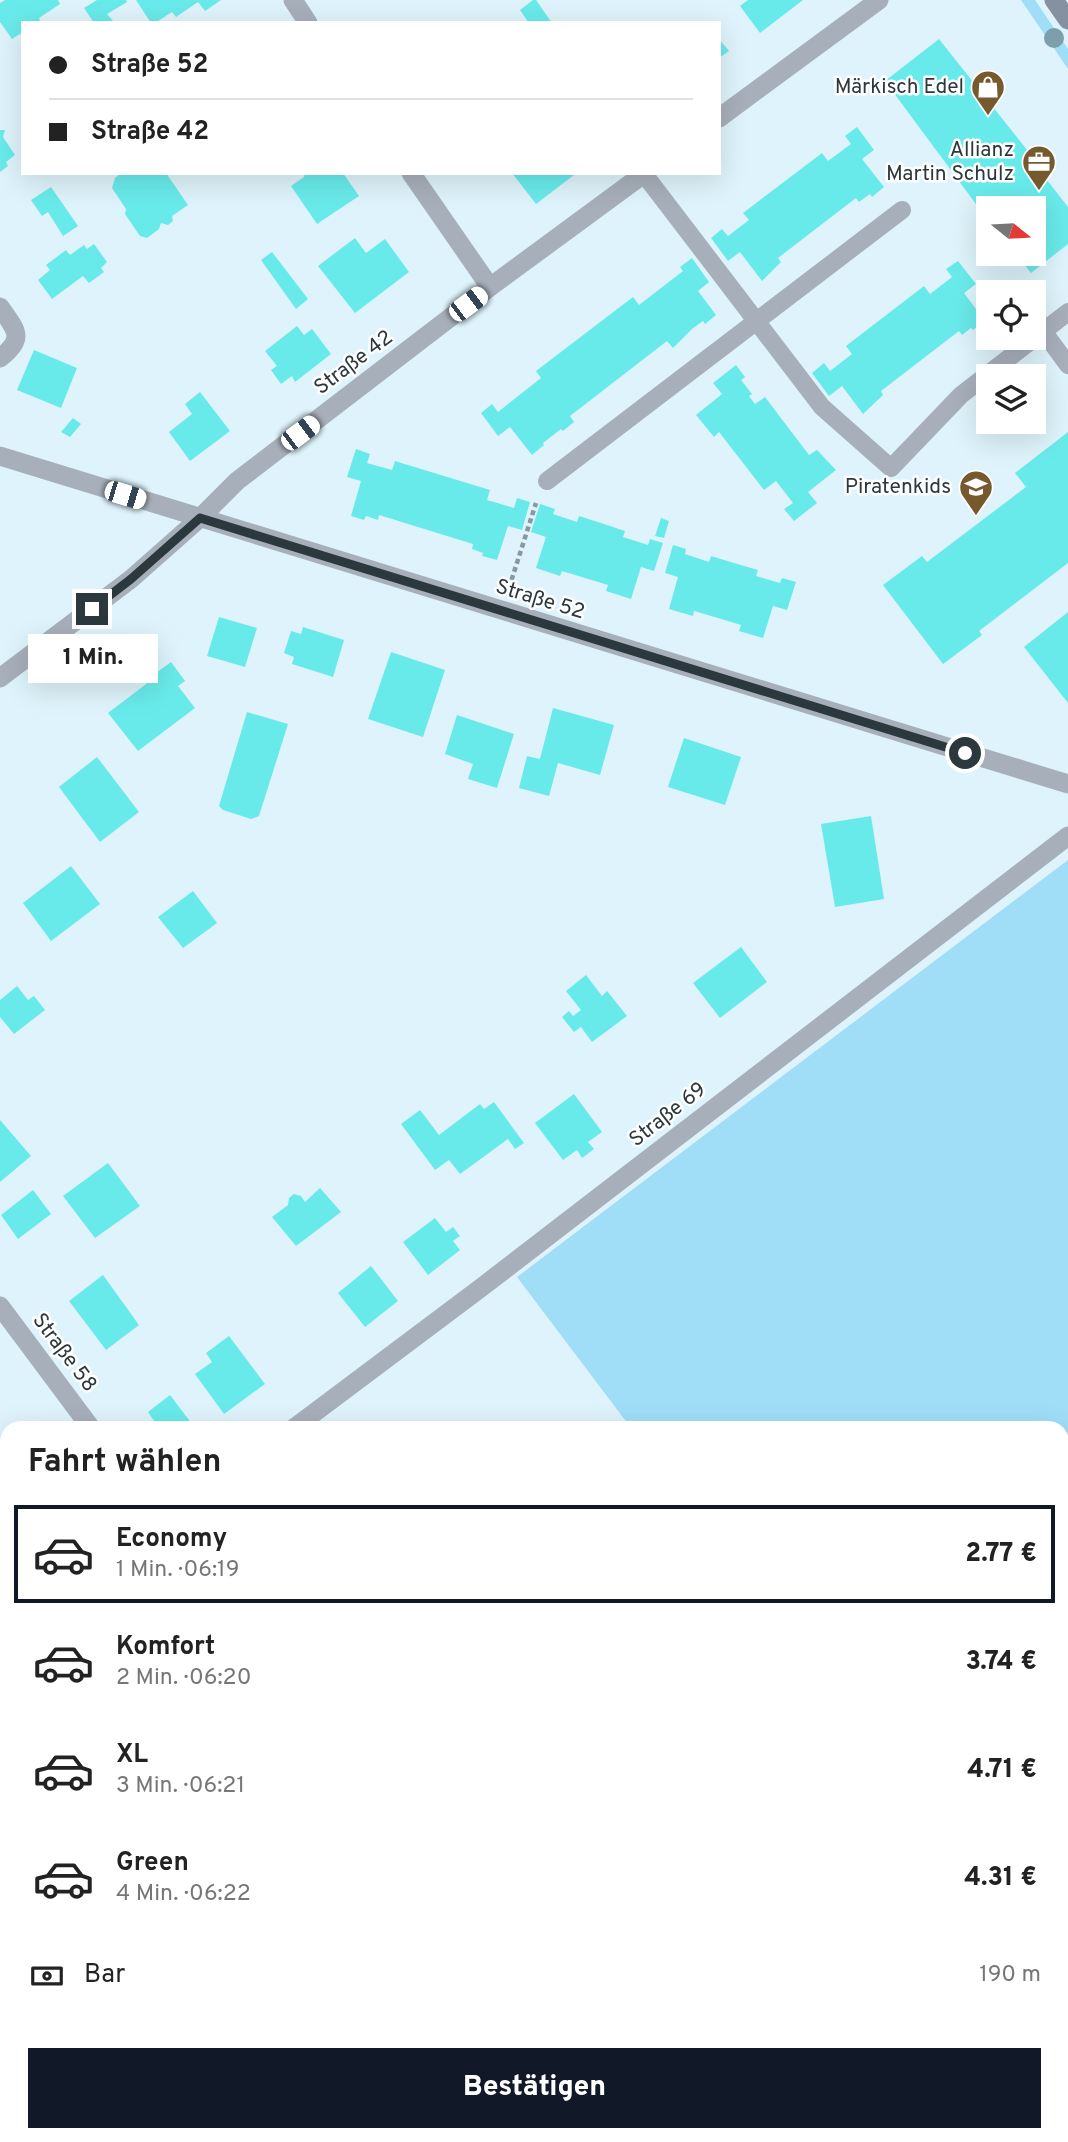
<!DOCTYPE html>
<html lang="de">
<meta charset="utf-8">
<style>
:root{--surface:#fff;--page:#f6f6f6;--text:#222;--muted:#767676;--line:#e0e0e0;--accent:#111827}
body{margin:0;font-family:Overpass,sans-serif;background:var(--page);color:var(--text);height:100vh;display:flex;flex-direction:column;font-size:26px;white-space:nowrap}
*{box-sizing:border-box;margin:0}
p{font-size:23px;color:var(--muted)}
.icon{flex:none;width:38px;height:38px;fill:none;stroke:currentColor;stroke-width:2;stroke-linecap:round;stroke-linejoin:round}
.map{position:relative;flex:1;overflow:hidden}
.details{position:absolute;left:0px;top:1421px;width:1069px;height:721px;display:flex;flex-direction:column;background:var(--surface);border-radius:21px 21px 0 0;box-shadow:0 7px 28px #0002}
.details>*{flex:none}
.hud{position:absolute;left:21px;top:21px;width:700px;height:154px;border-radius:0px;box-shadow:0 7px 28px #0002;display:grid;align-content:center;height:154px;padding:0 28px;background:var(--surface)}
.needle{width:46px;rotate:108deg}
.controls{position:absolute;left:976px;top:196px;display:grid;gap:14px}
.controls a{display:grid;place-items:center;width:70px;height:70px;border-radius:0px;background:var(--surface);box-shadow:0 7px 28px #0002;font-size:35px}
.end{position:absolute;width:32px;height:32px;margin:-16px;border:9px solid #2b393e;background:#fff;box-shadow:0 0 0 4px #fff}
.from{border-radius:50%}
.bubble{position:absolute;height:49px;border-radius:0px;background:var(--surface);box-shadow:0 7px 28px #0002;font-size:23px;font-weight:800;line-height:49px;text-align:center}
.car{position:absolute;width:21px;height:42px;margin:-21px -10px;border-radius:9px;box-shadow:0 0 5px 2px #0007;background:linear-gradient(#fff 24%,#345 0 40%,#fff 0 76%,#345 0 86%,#fff 0)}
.hud b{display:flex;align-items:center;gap:24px;height:66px;font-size:26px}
.hud b+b{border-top:2px solid var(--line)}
.hud i{width:18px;height:18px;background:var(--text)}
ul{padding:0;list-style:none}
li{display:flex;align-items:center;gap:21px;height:98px;margin:0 14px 10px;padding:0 14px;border:4px solid transparent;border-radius:0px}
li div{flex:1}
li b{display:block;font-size:26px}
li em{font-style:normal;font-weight:800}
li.selected{border-color:var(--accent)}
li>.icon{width:63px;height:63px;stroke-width:1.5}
h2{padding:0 28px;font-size:32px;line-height:84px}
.pay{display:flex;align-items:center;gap:18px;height:77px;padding:0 28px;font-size:26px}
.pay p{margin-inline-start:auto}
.button{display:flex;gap:14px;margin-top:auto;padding:14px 28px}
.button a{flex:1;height:80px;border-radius:0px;background:var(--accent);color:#fff;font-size:28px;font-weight:800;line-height:80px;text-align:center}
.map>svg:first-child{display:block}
.green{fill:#a0def8}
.building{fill:#69eaea}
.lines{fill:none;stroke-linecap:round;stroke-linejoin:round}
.path{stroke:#87999f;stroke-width:4.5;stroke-dasharray:5 3.5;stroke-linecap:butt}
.service{stroke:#a7afba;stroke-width:18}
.minor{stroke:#a7afba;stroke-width:19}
.secondary{stroke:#8590a1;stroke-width:19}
.tree{fill:#7d9fac}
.route{stroke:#2b393e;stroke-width:9}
.labels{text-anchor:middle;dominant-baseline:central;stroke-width:5;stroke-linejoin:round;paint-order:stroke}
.poi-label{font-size:21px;fill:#2b393e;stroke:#fff;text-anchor:end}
.street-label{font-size:21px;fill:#2b393e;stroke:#fff}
</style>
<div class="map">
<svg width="1068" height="2142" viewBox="0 0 1068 2142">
<rect width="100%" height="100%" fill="#def3fb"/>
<g class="green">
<path d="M1021,0H1035L1068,49V69Z"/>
<path d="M1068,860V1503L1062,1507V1428H631L517,1277Z"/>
<path d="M1068,1517V1824L1062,1828V1521Z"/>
<path d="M248,2135H662L653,2142H239Z"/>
</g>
<g class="building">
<path d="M5,0H58L60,4L39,18L40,20L37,23H23V32L12,39L0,22V3Z"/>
<path d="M97,0H126L127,2L107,14L113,21L110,23H94L84,8Z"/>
<path d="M136,0H221L205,11L198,2L176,17L172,12L155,23H151Z"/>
<path d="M533,0H536L552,23H529L520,10Z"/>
<path d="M748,0H803L760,33L740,6Z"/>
<path d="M719,39L729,51L719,58Z"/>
<path d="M939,39L1043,170L1040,171L1068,207V244L1031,273L1016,254H1034V208H989V218L986,214L984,215L885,81Z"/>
<path d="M857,127L874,150L862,159L884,187L872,197L870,194L859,202L856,198L778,258L781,262L762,281L740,252L728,261L711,238L722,229L728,236L749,220L743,213L822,153L828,161L851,144L845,136Z"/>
<path d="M0,130H5L3,137L15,155L6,162L8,166L0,172Z"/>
<path d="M121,173H166L188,205L172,216L173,221L168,225L161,223L159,229L147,238L140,236L125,214L126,209L112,188L115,178Z"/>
<path d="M305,173H343L359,196L317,224L291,186L304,177Z"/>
<path d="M512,173H572L574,175L536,204Z"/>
<path d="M51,187L78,226L63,236L48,212L42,216L31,200Z"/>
<path d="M355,238L366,253L385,239L409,272L355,313L318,266Z"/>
<path d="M94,244L107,262L101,268L104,272L89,283L83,276L52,299L38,280L50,270L46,265L66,250L70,255L84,245L87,249Z"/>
<path d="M272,252L308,299L296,309L261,260Z"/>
<path d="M692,258L709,282L698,291L716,315L705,324L703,321L692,329L673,348L667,341L570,416L574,422L563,431L561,429L543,443L544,445L532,455L510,427L498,436L481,413L492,404L498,412L541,378L536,371L633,297L639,305L683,271L680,267Z"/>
<path d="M958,261L976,284L964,293L985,321L973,330L971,328L962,335L959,331L881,391L883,395L863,414L842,386L829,396L812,373L824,363L830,371L852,354L846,346L924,286L930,294L952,277L946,269Z"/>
<path d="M297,326L304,335L312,329L331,354L295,382L292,376L281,384L271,370L277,366L265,351Z"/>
<path d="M34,350L77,368L61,408L17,390Z"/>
<path d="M736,365L745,377L741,380L752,394L749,396L755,404L765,397L809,455L817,450L836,470L808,492L817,503L794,521L784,509L793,503L776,481L764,490L719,432L714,437L696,415L722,394L713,383Z"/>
<path d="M200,392L230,431L190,461L169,432L192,414L185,404Z"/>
<path d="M73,418L81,424L70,437L61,432Z"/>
<path d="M1068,432V563L979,631L982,635L943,664L883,585L922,556L927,562L1026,487L1015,473Z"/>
<path d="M356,449L370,454L367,463L392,470L395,461L490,490L487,500L514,508L517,498L530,502L522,530L508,526L497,560L482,556L483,553L472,549L473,544L379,515L378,520L366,516L364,520L351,516L361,481L347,477Z"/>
<path d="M540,504L555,509L553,514L577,522L579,516L601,523L625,531L623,537L648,545L650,539L663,543L654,571L641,567L631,599L606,591L608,585L562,571L560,576L536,568L546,537L531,532Z"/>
<path d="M661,518L669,521L664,538L655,536Z"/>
<path d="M673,545L686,549L685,554L709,562L711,556L734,563L758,570L756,576L780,583L782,578L796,582L787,610L773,606L763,638L739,631L741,625L718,618L694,611L693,616L669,609L678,577L665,573Z"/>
<path d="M1068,612V703L1024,647Z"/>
<path d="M219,617L257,628L245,667L207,656Z"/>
<path d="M303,627L344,640L333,677L292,664L294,657L284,653L291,631L301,634Z"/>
<path d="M391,652L445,670L423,737L368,719Z"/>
<path d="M171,662L185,681L178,686L195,708L138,751L108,713L158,675L156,673Z"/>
<path d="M553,708L614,725L600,775L558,763L549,796L519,788L527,756L540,759Z"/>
<path d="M247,712L288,724L259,816L251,819L223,810L219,806Z"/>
<path d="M457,715L514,734L497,788L468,779L473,764L445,754Z"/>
<path d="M684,738L741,757L725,805L668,787Z"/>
<path d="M97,757L139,812L100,842L59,787Z"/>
<path d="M871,816L884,899L835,907L821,824Z"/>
<path d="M71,866L100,904L51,941L23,903Z"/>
<path d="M193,891L217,923L183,948L158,917Z"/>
<path d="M741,947L767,982L720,1018L693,983Z"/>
<path d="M586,975L602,996L607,991L627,1016L592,1042L581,1027L574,1032L562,1017L569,1011L573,1016L581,1010L566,991Z"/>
<path d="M17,986L28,1000L34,996L45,1010L14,1034L0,1017V1000Z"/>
<path d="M574,1094L602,1132L588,1142L594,1149L582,1158L577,1150L563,1160L535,1123Z"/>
<path d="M494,1102L524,1143L515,1149L508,1139L460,1174L449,1160L435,1170L401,1124L420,1110L439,1135L480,1104L484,1109Z"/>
<path d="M0,1120L31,1156L0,1182Z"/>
<path d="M108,1163L140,1206L95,1238L63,1196Z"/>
<path d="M320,1188L341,1212L296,1246L272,1217L288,1205L289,1198L294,1194L301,1196L305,1202Z"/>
<path d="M33,1190L51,1214L18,1239L1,1215Z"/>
<path d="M435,1218L446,1232L453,1227L460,1236L453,1241L460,1250L428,1275L403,1242Z"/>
<path d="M371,1266L398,1301L365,1327L338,1293Z"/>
<path d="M103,1275L139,1325L106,1350L69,1301Z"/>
<path d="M229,1336L265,1384L224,1414L195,1374L212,1362L206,1353Z"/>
<path d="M170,1395L195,1428H159L148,1412Z"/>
<path d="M0,1459L7,1469V1490L0,1495Z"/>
<path d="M7,1538V1596L0,1601V1543Z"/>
<path d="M1062,1576L1068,1583V1599L1062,1603Z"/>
<path d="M1068,1767V1796L1062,1789V1772Z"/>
<path d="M304,2135H350L341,2142H310Z"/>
<path d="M579,2135H625L627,2139L623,2142H584Z"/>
</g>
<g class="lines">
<g class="path">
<path d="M509,588L536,503"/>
<path d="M910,2135L918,2142"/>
</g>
<g class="service">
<path d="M644,174L822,407L891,468L961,395L1068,312"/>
<path d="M1043,331L1068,365"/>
<path d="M547,481L902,210"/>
</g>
<g class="minor">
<path d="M293,0L308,23"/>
<path d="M719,118L879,0"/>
<path d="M411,173L490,287"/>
<path d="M0,307C16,330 26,338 0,358"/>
<path d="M0,456L1068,784"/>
<path d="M0,678L131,579L200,518L237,481L490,287L645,173"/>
<path d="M0,1306L91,1428"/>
<path d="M294,1428L482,1287L1068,836"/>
<path d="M0,1650L7,1645"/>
<path d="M1062,1854L1068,1850"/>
<path d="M682,2142L691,2135"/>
</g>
<path class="secondary" d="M1054,0L1068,20"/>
</g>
<circle class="tree" cx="1054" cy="38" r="10"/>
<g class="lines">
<path class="route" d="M92,609L131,579L200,518L965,753"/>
</g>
<defs>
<g id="shop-pin" transform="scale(1.75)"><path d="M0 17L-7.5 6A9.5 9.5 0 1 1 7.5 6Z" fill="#77592e" stroke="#fff"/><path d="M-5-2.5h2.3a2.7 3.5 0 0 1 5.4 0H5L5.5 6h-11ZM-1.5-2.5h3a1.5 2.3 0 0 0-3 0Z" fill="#fff"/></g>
<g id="office-pin" transform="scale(1.75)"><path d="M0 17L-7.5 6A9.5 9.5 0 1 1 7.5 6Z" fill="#77592e" stroke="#fff"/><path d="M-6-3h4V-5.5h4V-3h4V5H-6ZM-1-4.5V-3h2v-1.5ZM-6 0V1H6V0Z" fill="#fff"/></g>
<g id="school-pin" transform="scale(1.75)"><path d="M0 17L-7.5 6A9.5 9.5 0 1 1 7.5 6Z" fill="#77592e" stroke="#fff"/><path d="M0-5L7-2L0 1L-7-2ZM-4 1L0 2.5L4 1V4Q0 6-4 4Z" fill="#fff"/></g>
</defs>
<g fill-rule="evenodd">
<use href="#shop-pin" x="988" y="87"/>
<use href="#office-pin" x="1039" y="162"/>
<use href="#school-pin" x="976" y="487"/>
</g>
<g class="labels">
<g class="poi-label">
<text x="964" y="87">Märkisch Edel</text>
<text x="1014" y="150">Allianz<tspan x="1014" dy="24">Martin Schulz</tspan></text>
<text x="951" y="487">Piratenkids</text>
</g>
<g class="street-label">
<text transform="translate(354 363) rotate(-37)">Straße 42</text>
<text transform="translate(540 600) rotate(17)">Straße 52</text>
<text transform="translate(668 1115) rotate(-38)">Straße 69</text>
<text transform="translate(64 1353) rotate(53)">Straße 58</text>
</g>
</g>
</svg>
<div class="controls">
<a><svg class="needle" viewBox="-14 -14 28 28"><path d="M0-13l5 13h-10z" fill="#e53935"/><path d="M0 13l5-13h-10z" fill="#767676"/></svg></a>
<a><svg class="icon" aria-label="locate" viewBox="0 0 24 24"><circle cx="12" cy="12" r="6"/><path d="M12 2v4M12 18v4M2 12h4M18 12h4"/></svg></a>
<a><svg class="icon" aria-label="layers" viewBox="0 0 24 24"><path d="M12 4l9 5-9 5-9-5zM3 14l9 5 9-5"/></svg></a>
</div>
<i class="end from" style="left:965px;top:753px"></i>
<i class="end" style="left:92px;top:609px"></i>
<div class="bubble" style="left:28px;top:634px;width:130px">1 Min.</div>
<i class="car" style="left:468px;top:304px;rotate:53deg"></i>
<i class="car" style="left:300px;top:433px;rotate:53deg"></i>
<i class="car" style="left:125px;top:495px;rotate:107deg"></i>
<div class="hud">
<b><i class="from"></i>Straße 52</b>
<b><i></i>Straße 42</b>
</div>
<section class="details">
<h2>Fahrt wählen</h2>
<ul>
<li class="selected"><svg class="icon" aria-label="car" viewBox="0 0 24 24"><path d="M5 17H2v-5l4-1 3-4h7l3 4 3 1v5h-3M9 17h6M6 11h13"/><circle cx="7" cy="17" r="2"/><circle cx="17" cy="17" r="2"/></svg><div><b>Economy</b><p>1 Min. · 06:19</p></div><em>2.77 €</em></li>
<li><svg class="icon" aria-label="car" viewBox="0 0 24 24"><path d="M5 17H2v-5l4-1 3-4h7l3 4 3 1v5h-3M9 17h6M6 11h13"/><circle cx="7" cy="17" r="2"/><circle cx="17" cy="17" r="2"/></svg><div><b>Komfort</b><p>2 Min. · 06:20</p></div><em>3.74 €</em></li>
<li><svg class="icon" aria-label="car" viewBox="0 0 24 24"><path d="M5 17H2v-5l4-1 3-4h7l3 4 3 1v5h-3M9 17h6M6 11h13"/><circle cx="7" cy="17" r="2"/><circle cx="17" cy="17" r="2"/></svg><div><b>XL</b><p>3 Min. · 06:21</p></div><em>4.71 €</em></li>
<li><svg class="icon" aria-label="car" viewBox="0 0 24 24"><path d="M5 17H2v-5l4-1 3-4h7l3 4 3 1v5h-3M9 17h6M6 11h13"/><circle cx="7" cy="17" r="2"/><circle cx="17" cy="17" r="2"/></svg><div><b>Green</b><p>4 Min. · 06:22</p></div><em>4.31 €</em></li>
</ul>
<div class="pay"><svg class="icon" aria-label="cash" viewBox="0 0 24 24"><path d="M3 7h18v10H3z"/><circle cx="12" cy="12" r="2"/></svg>Bar<p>190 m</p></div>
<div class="button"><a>Bestätigen</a></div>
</section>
</div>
